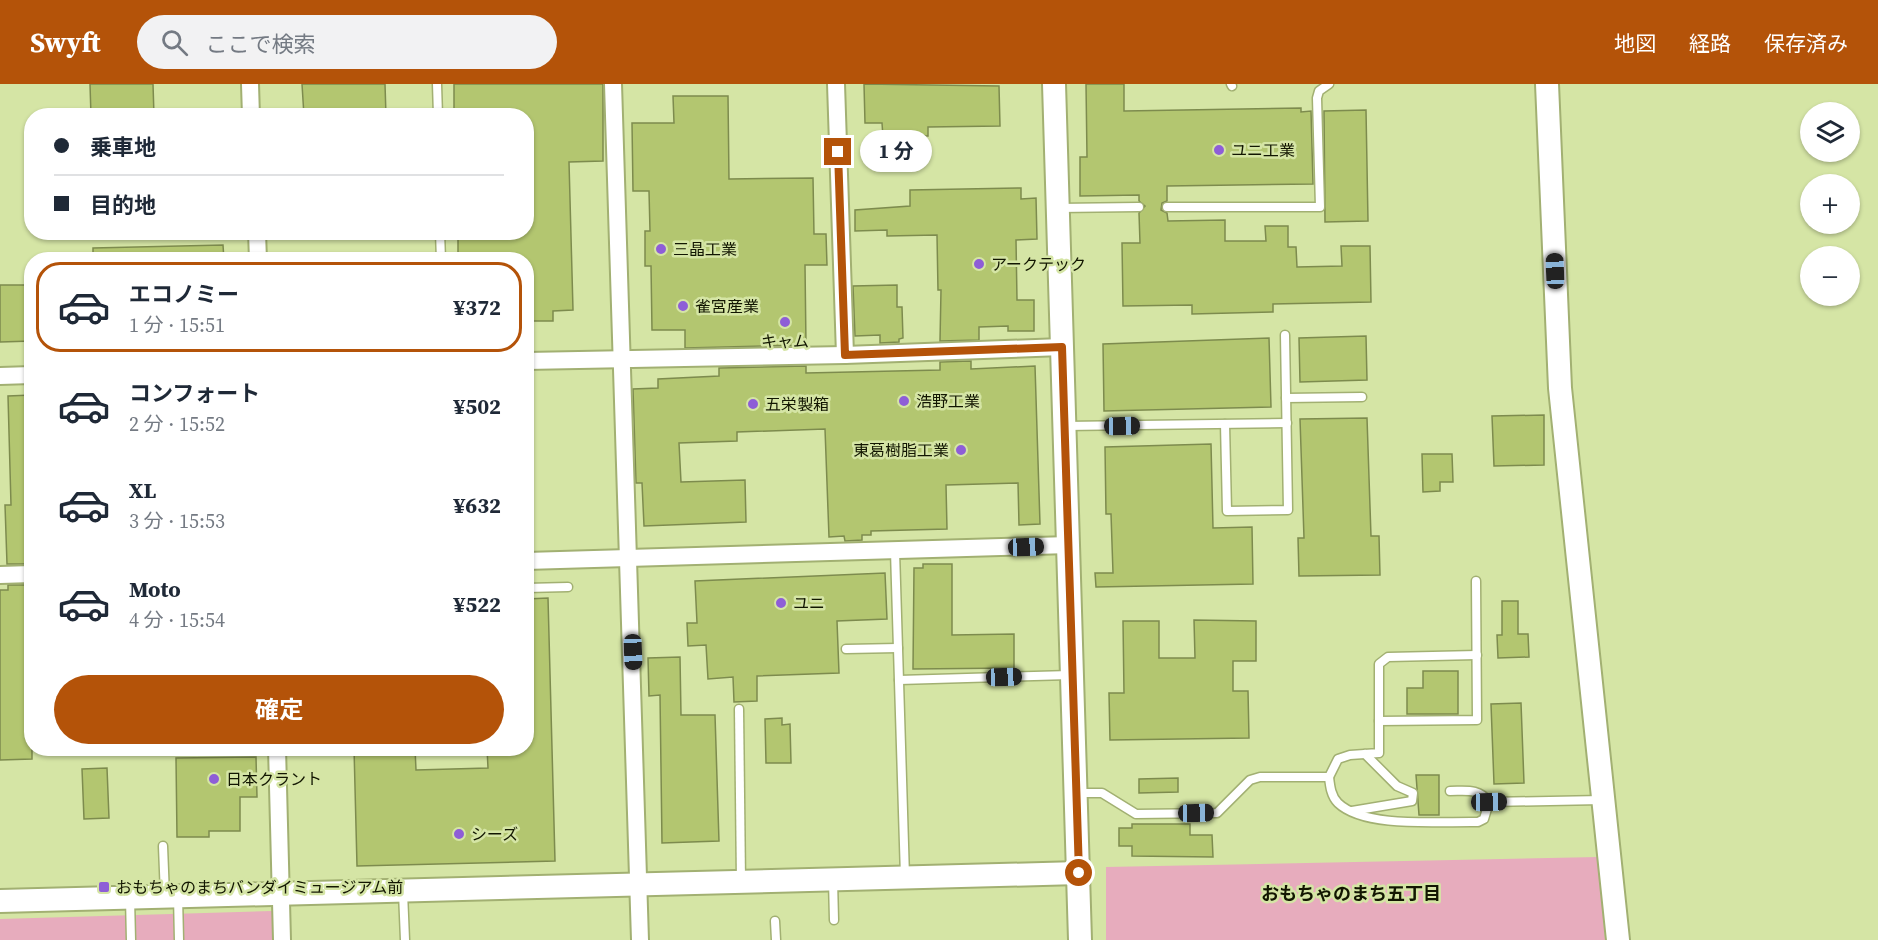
<!DOCTYPE html>
<html lang="ja">
<meta charset="utf-8">
<style>
:root{--surface:#fff;--page:#f2f2f3;--text:#1f2937;--muted:#747a83;--line:#e0e1e3;--accent:#b45309}
body{margin:0;font-family:"Source Serif 4","Noto Sans JP",serif;background:var(--page);color:var(--text);height:100vh;display:flex;flex-direction:column;font-size:22px;white-space:nowrap}
*{box-sizing:border-box;margin:0}
p{font-size:20px;color:var(--muted)}
.icon{flex:none;width:33px;height:33px;fill:none;stroke:currentColor;stroke-width:2;stroke-linecap:round;stroke-linejoin:round}
.map{position:relative;flex:1;overflow:hidden}
.side{position:absolute;left:24px;top:168px;width:510px;height:504px;display:flex;flex-direction:column;background:var(--surface);border-radius:24px;box-shadow:0 2px 4px #0004}
.side>*{flex:none}
.top-card{position:absolute;left:24px;top:24px;width:510px;height:132px;border-radius:24px;box-shadow:0 2px 4px #0004;display:grid;align-content:center;height:132px;padding:0 30px;background:var(--surface)}
.buttons{position:absolute;left:1800px;top:18px;display:grid;gap:12px}
.buttons a{display:grid;place-items:center;width:60px;height:60px;border-radius:50%;background:var(--surface);box-shadow:0 2px 4px #0004;font-size:30px}
.end{position:absolute;width:27px;height:27px;margin:-14px;border:8px solid #b45309;background:#fff;box-shadow:0 0 0 3px #fff}
.from{border-radius:50%}
.bubble{position:absolute;height:42px;border-radius:21px;background:var(--surface);box-shadow:0 2px 4px #0004;font-size:20px;font-weight:700;line-height:42px;text-align:center}
.car{position:absolute;width:18px;height:36px;margin:-18px -9px;border-radius:8px;box-shadow:0 0 4px 2px #0007;background:linear-gradient(#222 24%,#8ab4d8 0 40%,#222 0 76%,#8ab4d8 0 86%,#222 0)}
.top-card b{display:flex;align-items:center;gap:21px;height:57px;font-size:22px}
.top-card b+b{border-top:2px solid var(--line)}
.top-card i{width:15px;height:15px;background:var(--text)}
ul{padding:10px 0 0;list-style:none}
li{display:flex;align-items:center;gap:18px;height:90px;margin:0 12px 9px;padding:0 18px;border:3px solid transparent;border-radius:24px}
li div{flex:1}
li b{display:block;font-size:22px}
li em{font-style:normal;font-weight:700}
li.active{border-color:var(--accent)}
li>.icon{width:54px;height:54px;stroke-width:1.5}
.cta{display:flex;gap:12px;margin-top:auto;padding:12px 30px}
.cta a{flex:1;height:69px;border-radius:36px;background:var(--accent);color:#fff;font-size:24px;font-weight:700;line-height:69px;text-align:center}
header{display:flex;align-items:center;gap:36px;box-sizing:border-box;height:84px;padding:0 30px;background:var(--accent);color:#fff}
header strong{font-size:28px}
nav{display:flex;gap:33px;margin-inline-start:auto;font-size:21px}
.search{width:420px;height:54px;background:var(--page);display:flex;align-items:center;gap:15px;box-sizing:border-box;padding:0 21px;border-radius:33px;color:var(--muted);font-size:22px}
.map>svg:first-child{display:block}
.green{fill:#e7acbd}
.building{fill:#b3c670;stroke:#7d8b4e;stroke-width:1.5}
.lines{fill:none;stroke-linecap:round;stroke-linejoin:round}
.lane-casing{stroke:#a2b072;stroke-width:11}
.street-casing{stroke:#a2b072;stroke-width:20}
.secondary-casing{stroke:#a2b072;stroke-width:26}
.lane{stroke:#fff;stroke-width:8}
.street{stroke:#fff;stroke-width:16}
.secondary{stroke:#fff;stroke-width:22}
.route{stroke:#b45309;stroke-width:8}
.poi-dot{fill:#8e5ed7;stroke:#d5e5a5;stroke-width:2}
.labels{text-anchor:middle;dominant-baseline:central;stroke-width:5;stroke-linejoin:round;paint-order:stroke}
.poi-label{font-size:16px;fill:#121601;stroke:#d5e5a5;text-anchor:start}
.neighbourhood-label{font-size:18px;font-weight:bold;fill:#121601;stroke:#d5e5a5}
</style>
<header>
<strong>Swyft</strong>
<div class="search"><svg class="icon" aria-label="search" viewBox="0 0 24 24"><circle cx="10" cy="10" r="6"/><path d="M15 15l6 6"/></svg>ここで検索</div>
<nav><a>地図</a><a>経路</a><a>保存済み</a></nav>
</header>
<div class="map">
<svg width="1878" height="856" viewBox="0 0 1878 856">
<rect width="100%" height="100%" fill="#d5e5a5"/>
<g class="green">
<path d="M1598,773L1605,856H1106V783Z"/>
<path d="M272,827L275,833V856H0V835Z"/>
</g>
<g class="building">
<path d="M90,0H153L154,32H91Z"/>
<path d="M302,0H385L386,32H304Z"/>
<path d="M454,0H603V77L569,78L573,226L553,227V237H526V176H458V148H526V32H454Z"/>
<path d="M864,0L999,2L1000,42L928,43V52H909V74L887,75V53H883L882,39H865Z"/>
<path d="M1086,0H1124V27L1301,24V28L1311,27L1313,100L1167,102V117L1162,119L1161,126L1167,129L1168,137L1225,136V157H1266L1265,142H1288V163H1296L1297,183L1342,182L1341,162H1370L1371,218L1273,220V228L1192,230V221L1123,222L1122,159H1140L1139,129L1145,122L1139,117V111L1080,112V73H1087Z"/>
<path d="M673,12H728L729,95L813,94L814,150H826L827,181H805L806,261L685,264V246H652L651,182H645V147H650L649,107H633L632,39H674Z"/>
<path d="M1366,26L1368,137L1325,138L1324,27Z"/>
<path d="M1021,104V115L1036,114L1037,155L1016,156L1017,216H1034V247H1008V242L979,243V256L940,257L941,206H938L937,151L887,152V146L855,147V126L910,122V106Z"/>
<path d="M223,161L224,176H93V164Z"/>
<path d="M0,201H32V257L0,258Z"/>
<path d="M897,201V223H902L903,254L899,255V258L880,259V251L855,252L853,202Z"/>
<path d="M1366,252L1367,296L1300,298L1299,254Z"/>
<path d="M1269,254L1271,323L1104,327L1103,260Z"/>
<path d="M971,277V285L1035,282L1040,440L1019,441L1018,399L946,401L947,445L871,447V451H862V456L845,457L844,452L829,453L825,345L737,348V357L679,359L681,398L745,396L746,438L644,442L642,399H636L633,305L658,304V295L719,292V284L806,282V289L940,286V278Z"/>
<path d="M32,311V480H7L5,421H11L8,312Z"/>
<path d="M1544,331V381L1494,382L1492,332Z"/>
<path d="M1367,334L1371,452H1379L1380,491L1299,492L1298,454H1304L1300,335Z"/>
<path d="M1211,360L1213,444L1252,443L1253,500L1096,503L1095,489H1113L1111,430H1106L1105,363Z"/>
<path d="M1422,370H1452L1453,398H1440V407L1423,408Z"/>
<path d="M923,480H952V551L1014,550V584L913,585L914,484H923Z"/>
<path d="M885,489L887,535L837,537L839,589L757,592V617L734,618L733,593L708,595L706,561L688,562L687,539H697L695,497Z"/>
<path d="M8,501H32V675L0,676V506H8Z"/>
<path d="M548,514L555,777L357,782L354,664H415L416,686L488,684L487,664H526V515Z"/>
<path d="M1502,517H1518V550H1528L1529,573L1498,574L1497,551H1502Z"/>
<path d="M1194,536L1256,537V577H1233V607H1248L1249,654L1110,656L1109,609H1124L1123,537H1159V574H1195Z"/>
<path d="M680,573L681,631H715L719,757L662,759L660,611L649,612L648,574Z"/>
<path d="M1423,587H1458V630H1407V604H1423Z"/>
<path d="M1521,619L1524,699L1494,700L1491,620Z"/>
<path d="M782,634V641L790,640L791,679H766L765,635Z"/>
<path d="M256,673L257,713H240V747H209V753H177L176,674Z"/>
<path d="M107,684L109,734L84,735L82,685Z"/>
<path d="M1416,691H1439V731H1419Z"/>
<path d="M1178,694V708L1139,709V695Z"/>
<path d="M1132,740H1190V751H1212L1213,773L1132,772V762H1119V744H1132Z"/>
</g>
<g class="lines">
<g class="lane-casing">
<g id="lane">
<path d="M437,0L438,32"/>
<path d="M1231,0L1232,2"/>
<path d="M1167,123H1320L1317,14L1319,7L1329,0"/>
<path d="M1058,124L1139,123"/>
<path d="M440,148L441,176"/>
<path d="M1286,314L1362,313"/>
<path d="M1225,340L1227,427L1288,426L1285,251"/>
<path d="M1065,342L1287,339"/>
<path d="M895,467L905,793"/>
<path d="M526,504L568,503"/>
<path d="M846,565L898,564"/>
<path d="M899,596L1070,591"/>
<path d="M739,625L741,797"/>
<path d="M1379,637L1477,636L1476,497"/>
<path d="M1329,693C1330,702 1331,712 1338,719C1365,745 1442,737 1478,738L1484,735L1489,718C1479,704 1466,707 1450,707"/>
<path d="M1077,709H1102L1136,730L1217,729L1250,696L1260,693H1329L1338,675L1350,671L1379,669V580L1388,573L1477,571"/>
<path d="M1489,718L1602,716"/>
<path d="M1352,727L1412,717L1413,709L1397,702L1365,670"/>
<path d="M163,762L165,812"/>
<path d="M833,796L834,836"/>
<path d="M403,808L405,856"/>
<path d="M178,812L179,856"/>
<path d="M130,814L131,856"/>
<path d="M775,837L776,856"/>
</g>
</g>
<g class="street-casing">
<g id="street">
<path d="M250,0L251,32"/>
<path d="M613,0L640,856"/>
<path d="M836,0L845,271"/>
<path d="M257,148L258,176"/>
<path d="M526,277L845,271L1062,263"/>
<path d="M0,292L32,291"/>
<path d="M526,477L1070,461"/>
<path d="M0,491L32,490"/>
<path d="M277,664L282,856"/>
</g>
</g>
<g class="secondary-casing">
<g id="secondary">
<path d="M1054,0L1080,856"/>
<path d="M1547,0L1560,304L1618,856"/>
<path d="M0,817L1079,789"/>
</g>
</g>
<use href="#lane" class="lane"/>
<use href="#street" class="street"/>
<use href="#secondary" class="secondary"/>
</g>
<g class="lines">
<path class="route" d="M838,68L845,271L1062,263L1079,789"/>
</g>
<g class="poi-dot">
<circle cx="1219" cy="66" r="6"/>
<circle cx="661" cy="165" r="6"/>
<circle cx="979" cy="180" r="6"/>
<circle cx="683" cy="222" r="6"/>
<circle cx="785" cy="238" r="6"/>
<circle cx="904" cy="317" r="6"/>
<circle cx="753" cy="320" r="6"/>
<circle cx="961" cy="366" r="6"/>
<circle cx="781" cy="519" r="6"/>
<circle cx="214" cy="695" r="6"/>
<circle cx="459" cy="750" r="6"/>
<rect x="98" y="797" width="12" height="12" rx="3"/>
</g>
<g class="labels">
<g class="poi-label">
<text x="1231" y="66">ユニ工業</text>
<text x="673" y="165">三晶工業</text>
<text x="991" y="180">アークテック</text>
<text x="695" y="222">雀宮産業</text>
<text x="785" y="257" text-anchor="middle">キャム</text>
<text x="916" y="317">浩野工業</text>
<text x="765" y="320">五栄製箱</text>
<text x="949" y="366" text-anchor="end">東葛樹脂工業</text>
<text x="793" y="519">ユニ</text>
<text x="226" y="695">日本クラント</text>
<text x="471" y="750">シーズ</text>
<text x="116" y="803">おもちゃのまちバンダイミュージアム前</text>
</g>
<g class="neighbourhood-label">
<text x="1351" y="809">おもちゃのまち五丁目</text>
</g>
</g>
</svg>
<div class="buttons">
<a><svg class="icon" aria-label="layers" viewBox="0 0 24 24"><path d="M12 4l9 5-9 5-9-5zM3 14l9 5 9-5"/></svg></a>
<a>+</a>
<a>−</a>
</div>
<i class="end from" style="left:1079px;top:789px"></i>
<i class="end" style="left:838px;top:68px"></i>
<div class="bubble" style="left:860px;top:46px;width:72px">1 分</div>
<i class="car" style="left:1555px;top:187px;rotate:358deg"></i>
<i class="car" style="left:1122px;top:342px;rotate:89deg"></i>
<i class="car" style="left:1026px;top:463px;rotate:88deg"></i>
<i class="car" style="left:633px;top:568px;rotate:178deg"></i>
<i class="car" style="left:1004px;top:593px;rotate:88deg"></i>
<i class="car" style="left:1489px;top:718px;rotate:89deg"></i>
<i class="car" style="left:1196px;top:729px;rotate:89deg"></i>
<div class="top-card">
<b><i class="from"></i>乗車地</b>
<b><i></i>目的地</b>
</div>
<section class="side">
<ul>
<li class="active"><svg class="icon" aria-label="car" viewBox="0 0 24 24"><path d="M5 17H2v-5l4-1 3-4h7l3 4 3 1v5h-3M9 17h6M6 11h13"/><circle cx="7" cy="17" r="2"/><circle cx="17" cy="17" r="2"/></svg><div><b>エコノミー</b><p>1 分 · 15:51</p></div><em>¥372</em></li>
<li><svg class="icon" aria-label="car" viewBox="0 0 24 24"><path d="M5 17H2v-5l4-1 3-4h7l3 4 3 1v5h-3M9 17h6M6 11h13"/><circle cx="7" cy="17" r="2"/><circle cx="17" cy="17" r="2"/></svg><div><b>コンフォート</b><p>2 分 · 15:52</p></div><em>¥502</em></li>
<li><svg class="icon" aria-label="car" viewBox="0 0 24 24"><path d="M5 17H2v-5l4-1 3-4h7l3 4 3 1v5h-3M9 17h6M6 11h13"/><circle cx="7" cy="17" r="2"/><circle cx="17" cy="17" r="2"/></svg><div><b>XL</b><p>3 分 · 15:53</p></div><em>¥632</em></li>
<li><svg class="icon" aria-label="car" viewBox="0 0 24 24"><path d="M5 17H2v-5l4-1 3-4h7l3 4 3 1v5h-3M9 17h6M6 11h13"/><circle cx="7" cy="17" r="2"/><circle cx="17" cy="17" r="2"/></svg><div><b>Moto</b><p>4 分 · 15:54</p></div><em>¥522</em></li>
</ul>
<div class="cta"><a>確定</a></div>
</section>
</div>
